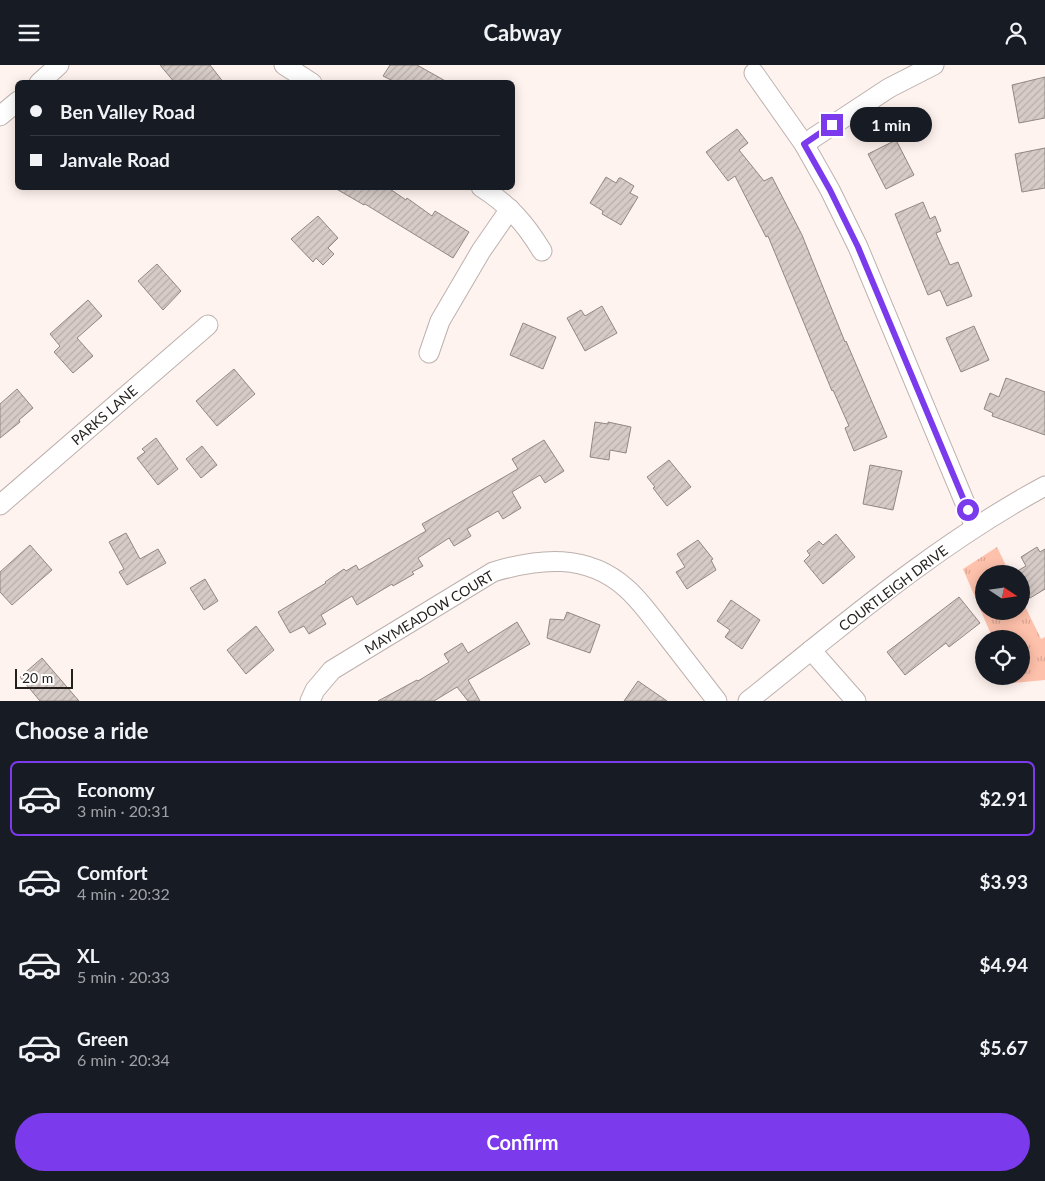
<!DOCTYPE html>
<meta charset="utf-8">
<style>
:root{--surface:#171b24;--page:#20242c;--text:#f1f3f6;--muted:#9ea1a6;--line:#363941;--accent:#7c3aed}
body{margin:0;font-family:Lato,sans-serif;background:var(--page);color:var(--text);height:100vh;display:flex;flex-direction:column;font-size:19px;white-space:nowrap}
*{box-sizing:border-box;margin:0}
p{font-size:16px;color:var(--muted)}
.icon{flex:none;width:28px;height:28px;fill:none;stroke:currentColor;stroke-width:2;stroke-linecap:round;stroke-linejoin:round}
.map{position:relative;height:636px;overflow:hidden}
.sheet{display:flex;flex-direction:column;background:var(--surface);flex:1}
.sheet>*{flex:none}
.hud{position:absolute;left:15px;top:15px;width:500px;height:110px;border-radius:8px;box-shadow:0 2px 12px #0003;display:grid;align-content:center;height:110px;padding:0 15px;background:var(--surface)}
.needle{width:32px;rotate:103deg}
.controls{position:absolute;left:975px;top:500px;display:grid;gap:10px}
.controls a{display:grid;place-items:center;width:55px;height:55px;border-radius:50%;background:var(--surface);box-shadow:0 2px 12px #0003;font-size:25px}
.scale{position:absolute;left:15px;bottom:12px;width:58px;box-sizing:border-box;padding-left:5px;border:2px solid #231f1d;border-top:0;font-size:14px;line-height:18px;white-space:nowrap;color:#231f1d;-webkit-text-stroke:4px #fff;paint-order:stroke}
.end{position:absolute;width:22px;height:22px;margin:-11px;border:6px solid #7c3aed;background:#fff;box-shadow:0 0 0 2px #fff}
.from{border-radius:50%}
.bubble{position:absolute;height:35px;border-radius:18px;background:var(--surface);box-shadow:0 2px 12px #0003;font-size:16px;font-weight:700;line-height:35px;text-align:center}
.hud b{display:flex;align-items:center;gap:18px;height:48px;font-size:19px}
.hud b+b{border-top:1px solid var(--line)}
.hud i{width:12px;height:12px;background:var(--text)}
ul{padding:0;list-style:none}
li{display:flex;align-items:center;gap:15px;height:75px;margin:0 10px 8px;padding:0 5px;border:2px solid transparent;border-radius:8px}
li div{flex:1}
li b{display:block;font-size:19px}
li em{font-style:normal;font-weight:700}
li.selected{border-color:var(--accent)}
li>.icon{width:45px;height:45px;stroke-width:1.5}
h2{padding:0 15px;font-size:22px;line-height:60px}
.primary-button{display:flex;gap:10px;margin-top:auto;padding:10px 15px}
.primary-button a{flex:1;height:58px;border-radius:30px;background:var(--accent);color:#fff;font-size:20px;font-weight:700;line-height:58px;text-align:center}
header{display:flex;justify-content:space-between;align-items:center;height:65px;padding:0 15px;background:var(--surface);font-size:22px;font-weight:700}
.map>svg:first-child{display:block}
.park{fill:url(#park-tufts)}
.building{fill:url(#building-hatch);stroke:#918783}
.lines{fill:none;stroke-linecap:round;stroke-linejoin:round}
.minor-casing{stroke:#bcb1ae;stroke-width:21}
.minor{stroke:#fff;stroke-width:19}
.route{stroke:#7c3aed;stroke-width:6}
.labels{text-anchor:middle;dominant-baseline:central;stroke-width:4;stroke-linejoin:round;paint-order:stroke}
.street-label{font-size:14px;fill:#231f1d;stroke:#fff}
</style>
<header><svg class="icon" aria-label="menu" viewBox="0 0 24 24"><path d="M4 6h16M4 12h16M4 18h16"/></svg>Cabway<svg class="icon" aria-label="person" viewBox="0 0 24 24"><circle cx="12" cy="8" r="4"/><path d="M4 21q1-7 8-7t8 7"/></svg></header>
<div class="map">
<svg width="1045" height="636" viewBox="0 0 1045 636">
<defs>
<pattern id="park-tufts" width="24" height="20" patternUnits="userSpaceOnUse" patternTransform="scale(1.25)"><rect width="24" height="20" fill="#fec1ab"/><path d="M3 7l-1-3M5 7V3M7 7l1-3M15 17l-1-3M17 17v-4M19 17l1-3" fill="none" stroke="#d9a593"/></pattern>
<pattern id="building-hatch" width="6" height="6" patternUnits="userSpaceOnUse" patternTransform="scale(1.25)"><rect width="6" height="6" fill="#d6cbc7"/><path d="M-1 1l2-2M0 6l6-6M5 7l2-2" fill="none" stroke="#b7aeaa"/></pattern>
</defs>
<rect width="100%" height="100%" fill="#fff3ef"/>
<path class="park" d="M997,482L1010,509H984V546H1021V533L1041,574L1045,572V615L1012,618L1009,611H1021V574H993L963,504Z"/>
<g class="building">
<path d="M160,0H210L224,18H175Z"/>
<path d="M390,0H417L449,18L395,17L383,11Z"/>
<path d="M1045,12V53L1019,58L1012,20Z"/>
<path d="M737,64L748,78L739,85L764,116L772,112L802,170L845,277L846,276L887,372L854,386L845,363L849,361L833,325L832,326L768,171L766,172L735,111L728,116L706,87Z"/>
<path d="M896,75L914,110L886,124L868,89Z"/>
<path d="M1045,83V123L1022,127L1015,89Z"/>
<path d="M606,112L616,118L619,113H621L634,121L630,128L638,132L621,160L602,149L603,146L590,138Z"/>
<path d="M333,122H387L406,135L407,133L432,151L435,146L469,167L453,193L365,139L364,140Z"/>
<path d="M923,137L930,154L935,151L941,166L936,168L950,200L958,197L972,231L947,241L940,225L928,230L895,149Z"/>
<path d="M318,151L338,173L328,183L334,189L323,200L316,193L313,197L291,174Z"/>
<path d="M157,199L181,226L163,245L138,216Z"/>
<path d="M88,235L102,251L77,273L93,291L73,308L54,287L60,281L50,269Z"/>
<path d="M602,241L617,268L585,286L567,253L581,245L585,251Z"/>
<path d="M523,258L556,272L543,304L510,290Z"/>
<path d="M974,261L989,295L961,307L946,273Z"/>
<path d="M234,304L255,329L217,361L196,336Z"/>
<path d="M1006,313L1045,327V370L992,351L993,348L984,344L990,328L999,332Z"/>
<path d="M17,324L33,343L19,355L20,357L0,373V339Z"/>
<path d="M595,357L608,359V357L631,362L626,388L610,385L609,395L590,392Z"/>
<path d="M156,373L178,404L158,420L137,393L145,387L142,384Z"/>
<path d="M544,375L564,406L545,418L540,410L512,427L521,443L503,454L498,446L467,464L471,471L454,481L449,473L418,493L423,501L412,507L414,509L393,521L392,519L357,540L352,531L321,550L326,559L309,569L304,561L290,568L278,547L326,518L325,517L344,504L346,506L356,500L359,505L426,466L422,459L518,404L512,394Z"/>
<path d="M202,381L217,400L201,413L186,394Z"/>
<path d="M669,395L691,422L667,441L653,423L655,422L647,412Z"/>
<path d="M870,400L902,406L893,445L863,439Z"/>
<path d="M126,468L140,494L158,484L166,498L127,520L119,507L124,504L109,477Z"/>
<path d="M836,469L855,492L823,519L804,496L810,490L807,486L819,476L823,480Z"/>
<path d="M698,475L713,494L711,495L716,505L687,524L676,507L685,502L677,489Z"/>
<path d="M30,480L52,505L12,540L0,527V507Z"/>
<path d="M1037,482L1040,487L1045,484V524L1030,533L1021,519V509L1014,508L1026,501L1021,492Z"/>
<path d="M205,514L218,536L204,545L190,523Z"/>
<path d="M959,532L980,558L949,582L946,578L905,610L887,587Z"/>
<path d="M731,535L760,555L742,584L725,572L730,565L717,556Z"/>
<path d="M567,547L600,560L590,588L547,573L550,554L564,555Z"/>
<path d="M517,557L530,579L468,615L480,636H468L457,622L434,636H378L417,615L418,616L449,597L444,589L462,578L468,588Z"/>
<path d="M256,561L274,585L246,609L227,585Z"/>
<path d="M42,593L79,636H40L20,612Z"/>
<path d="M638,616L667,636H624Z"/>
</g>
<g class="lines">
<g class="minor-casing">
<g id="minor">
<path d="M284,0L312,18"/>
<path d="M754,8L804,79L830,125L858,182L975,462"/>
<path d="M39,18L59,0"/>
<path d="M0,51L18,36"/>
<path d="M804,79L889,23L934,0"/>
<path d="M481,122C509,140 525,158 542,186"/>
<path d="M429,288L440,256L481,186L510,144"/>
<path d="M0,440L208,260"/>
<path d="M811,585L856,636"/>
<path d="M310,636L315,625L332,605L493,507C539,493 587,488 626,523C641,536 653,554 666,570C683,592 700,614 717,636"/>
<path d="M748,636C843,560 937,479 1045,421"/>
</g>
</g>
<use href="#minor" class="minor"/>
</g>
<g class="lines">
<path class="route" d="M832,60L804,79L830,125L858,182L968,445"/>
</g>
<g class="labels">
<g class="street-label">
<text transform="translate(104 350) rotate(-41)">PARKS LANE</text>
<text transform="translate(893 523) rotate(-37)">COURTLEIGH DRIVE</text>
<text transform="translate(429 547) rotate(-31)">MAYMEADOW COURT</text>
</g>
</g>
</svg>
<div class="controls">
<a><svg class="needle" viewBox="-14 -14 28 28"><path d="M0-13l5 13h-10z" fill="#e53935"/><path d="M0 13l5-13h-10z" fill="#9ea1a6"/></svg></a>
<a><svg class="icon" aria-label="locate" viewBox="0 0 24 24"><circle cx="12" cy="12" r="6"/><path d="M12 2v4M12 18v4M2 12h4M18 12h4"/></svg></a>
</div>
<div class="scale">20 m</div>
<i class="end from" style="left:968px;top:445px"></i>
<i class="end" style="left:832px;top:60px"></i>
<div class="bubble" style="left:850px;top:42px;width:82px">1 min</div>
<div class="hud">
<b><i class="from"></i>Ben Valley Road</b>
<b><i></i>Janvale Road</b>
</div>
</div>
<section class="sheet">
<h2>Choose a ride</h2>
<ul>
<li class="selected"><svg class="icon" aria-label="car" viewBox="0 0 24 24"><path d="M5 17H2v-5l4-1 3-4h7l3 4 3 1v5h-3M9 17h6M6 11h13"/><circle cx="7" cy="17" r="2"/><circle cx="17" cy="17" r="2"/></svg><div><b>Economy</b><p>3 min · 20:31</p></div><em>$2.91</em></li>
<li><svg class="icon" aria-label="car" viewBox="0 0 24 24"><path d="M5 17H2v-5l4-1 3-4h7l3 4 3 1v5h-3M9 17h6M6 11h13"/><circle cx="7" cy="17" r="2"/><circle cx="17" cy="17" r="2"/></svg><div><b>Comfort</b><p>4 min · 20:32</p></div><em>$3.93</em></li>
<li><svg class="icon" aria-label="car" viewBox="0 0 24 24"><path d="M5 17H2v-5l4-1 3-4h7l3 4 3 1v5h-3M9 17h6M6 11h13"/><circle cx="7" cy="17" r="2"/><circle cx="17" cy="17" r="2"/></svg><div><b>XL</b><p>5 min · 20:33</p></div><em>$4.94</em></li>
<li><svg class="icon" aria-label="car" viewBox="0 0 24 24"><path d="M5 17H2v-5l4-1 3-4h7l3 4 3 1v5h-3M9 17h6M6 11h13"/><circle cx="7" cy="17" r="2"/><circle cx="17" cy="17" r="2"/></svg><div><b>Green</b><p>6 min · 20:34</p></div><em>$5.67</em></li>
</ul>
<div class="primary-button"><a>Confirm</a></div>
</section>
